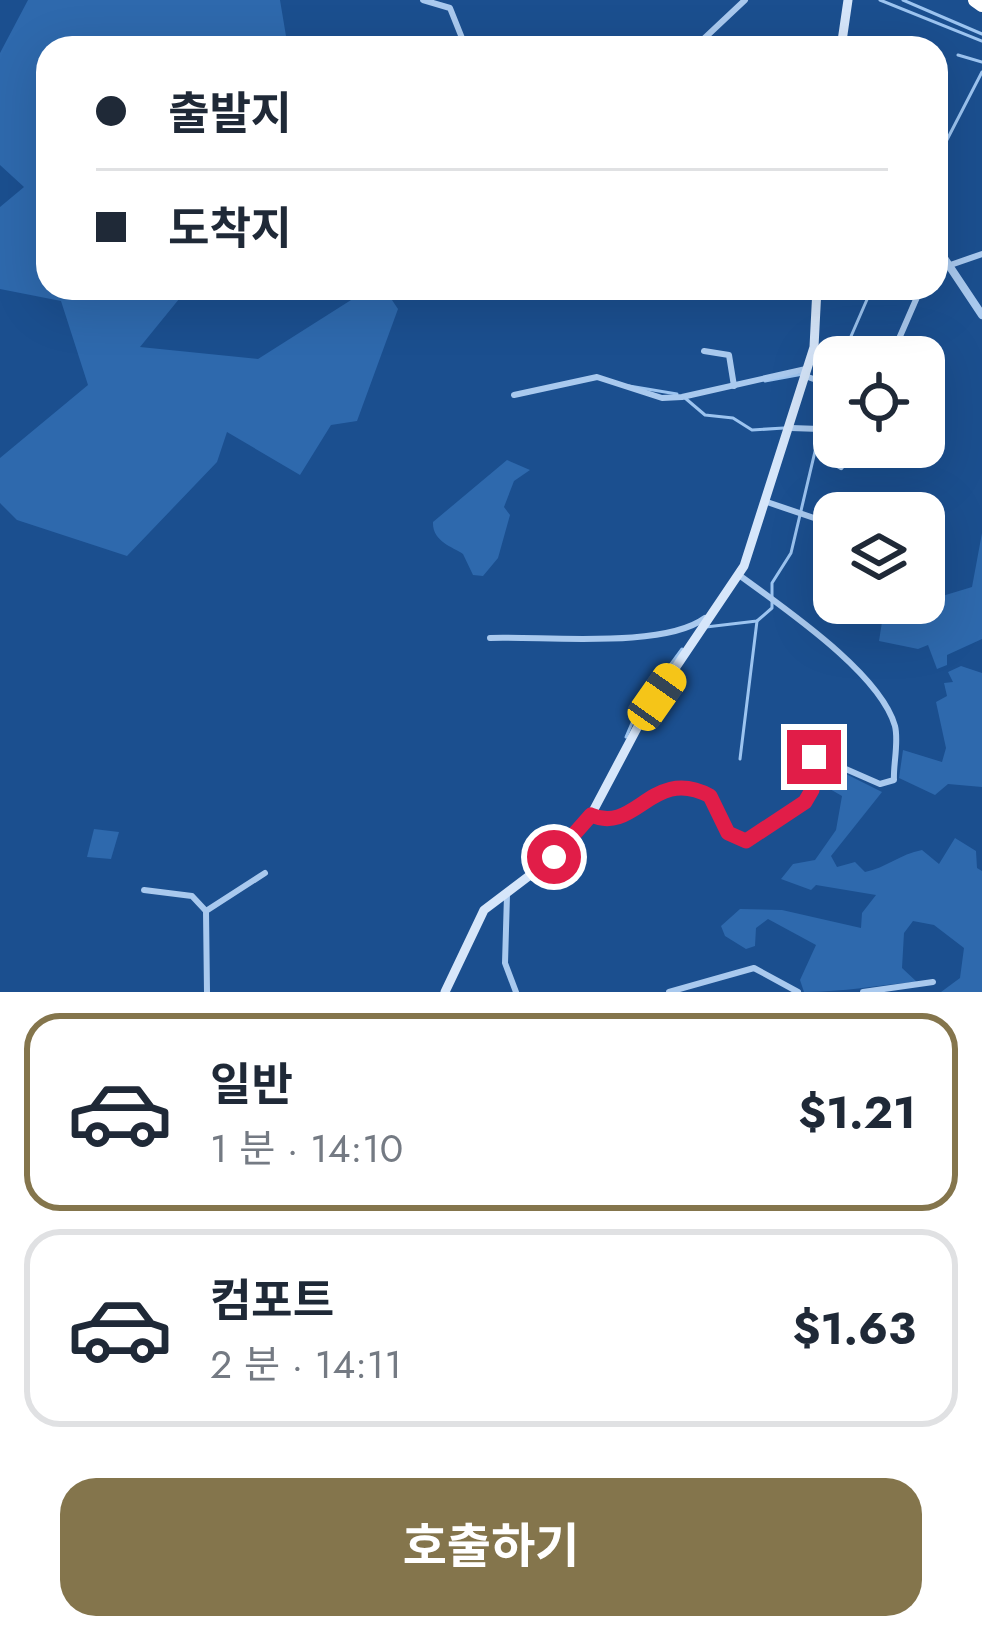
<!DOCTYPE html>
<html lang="ko">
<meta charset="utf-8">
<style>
:root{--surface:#fff;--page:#f2f2f3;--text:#1f2937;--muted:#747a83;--line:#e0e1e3;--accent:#84754c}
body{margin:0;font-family:Jost,"Noto Sans KR",sans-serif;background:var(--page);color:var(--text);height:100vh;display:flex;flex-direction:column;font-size:45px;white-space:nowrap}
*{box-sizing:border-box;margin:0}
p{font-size:39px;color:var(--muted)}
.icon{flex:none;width:66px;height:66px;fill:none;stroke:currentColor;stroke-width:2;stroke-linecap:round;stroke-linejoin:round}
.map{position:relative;height:992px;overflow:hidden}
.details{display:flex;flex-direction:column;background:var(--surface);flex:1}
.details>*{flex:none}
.guide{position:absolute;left:36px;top:36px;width:912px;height:264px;border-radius:36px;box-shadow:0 12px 48px #0002;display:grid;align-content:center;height:264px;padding:0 60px;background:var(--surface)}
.fabs{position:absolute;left:813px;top:336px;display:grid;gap:24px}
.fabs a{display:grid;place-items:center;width:132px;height:132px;border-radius:24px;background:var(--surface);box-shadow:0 12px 48px #0002;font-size:60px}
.end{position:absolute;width:54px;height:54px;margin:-27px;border:15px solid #e11d48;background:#fff;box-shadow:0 0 0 6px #fff}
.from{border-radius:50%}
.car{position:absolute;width:36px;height:72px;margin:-36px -18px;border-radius:15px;box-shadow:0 0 9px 3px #0007;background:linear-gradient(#f5c518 24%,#345 0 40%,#f5c518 0 76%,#345 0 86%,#f5c518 0)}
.guide b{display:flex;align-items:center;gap:42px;height:114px;font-size:45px}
.guide b+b{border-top:3px solid var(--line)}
.guide i{width:30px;height:30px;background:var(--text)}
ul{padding:21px 0 0;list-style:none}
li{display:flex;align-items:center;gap:36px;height:198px;margin:0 24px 18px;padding:0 36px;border:6px solid var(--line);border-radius:36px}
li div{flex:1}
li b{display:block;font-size:45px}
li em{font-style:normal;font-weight:700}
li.active{border-color:var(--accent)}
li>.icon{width:108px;height:108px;stroke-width:1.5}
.primary-button{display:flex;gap:24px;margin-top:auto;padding:24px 60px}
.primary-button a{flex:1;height:138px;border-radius:36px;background:var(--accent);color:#fff;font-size:48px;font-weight:700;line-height:138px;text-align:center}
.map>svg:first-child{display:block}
.green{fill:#2e69ad}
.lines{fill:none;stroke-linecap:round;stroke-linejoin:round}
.stream{stroke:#9cc4f0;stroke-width:3}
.minor{stroke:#a9c9ee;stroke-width:6}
.tertiary{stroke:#a9c9ee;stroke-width:8}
.secondary{stroke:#d6e6fa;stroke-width:9}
.motorway{stroke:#fff;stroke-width:14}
.route{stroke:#e11d48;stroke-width:15}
</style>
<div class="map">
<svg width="982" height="992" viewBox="0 0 982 992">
<rect width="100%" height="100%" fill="#1b4f8f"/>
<g class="green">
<path d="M28,0H280L288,48H48V288H188L140,347L258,359L370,288H384L398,309L357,421L331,425L300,475L227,432L217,462L127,556L17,520L0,503V458L88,385L61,301L0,289V207L24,187L0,165V53Z"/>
<path d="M507,460L530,470L514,481L504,507L510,515L498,558L483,576L473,575L463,554C452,547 432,541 433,522Z"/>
<path d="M982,533V639L947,655V665L937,669L928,645L918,649L879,641L885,603H924V592L939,597L972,587Z"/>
<path d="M961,666L982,673V787L948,784L935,795L899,778L903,750L942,762L946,748L936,702L947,696L944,683L953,682L948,672Z"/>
<path d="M818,760L882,792L831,856L837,867L855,862L865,872C886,868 900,854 922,850L939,864L955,838L976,851L977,868L982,871V992H941L960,978L964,948L934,925L913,921L904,933L902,968L917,982C877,985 844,992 804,992L800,980L816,945L768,919L756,928L755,946L746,949L725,936L721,926L740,909L782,910L861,928L862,913L876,895L816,885L811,890L781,879L793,864L815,860L836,830L842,796L816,781Z"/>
<path d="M94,829L119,832L111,859L87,857Z"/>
</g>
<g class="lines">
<g class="stream">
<path d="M880,0L982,41"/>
<path d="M903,0L982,34"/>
<path d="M958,55L982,62"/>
<path d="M936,161L982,72"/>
<path d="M842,357L872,288"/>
<path d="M765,381L803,374"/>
<path d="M629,386L677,394"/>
<path d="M685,398L705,415L733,418L752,430L784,428"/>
<path d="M706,627L757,621L772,608V583L791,553L834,371"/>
<path d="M626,737L638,709L682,649"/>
<path d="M740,759L757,621"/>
</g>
<g class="minor">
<path d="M423,0L450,8L466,48"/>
<path d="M694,48L745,0"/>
<path d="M936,270L982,254"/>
<path d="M704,351L729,355L734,386"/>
<path d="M891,357L921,288"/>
<path d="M805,376L831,385"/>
<path d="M832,386L819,454L841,467"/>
<path d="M514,395L597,377L662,398L682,397L806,369"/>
<path d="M791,428L820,429"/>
<path d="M767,502L817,519L834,535"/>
<path d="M490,638C545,636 663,649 705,618"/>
<path d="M591,815L612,819C650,806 673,767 714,799L728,833L743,842L805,802L816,756L880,784L894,780C893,765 899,742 895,726C880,673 785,609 739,575"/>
<path d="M144,890L192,896L206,911L207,992"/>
<path d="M507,895L505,963L516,992"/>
<path d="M206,911L265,873"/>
<path d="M669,992L754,968L798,992"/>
<path d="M863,992L933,982"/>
</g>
<path class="tertiary" d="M936,246L982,315"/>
<g class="secondary">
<path d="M841,48L848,0"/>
<path d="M445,992L484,910L554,857L591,815L645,713L744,566L814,347L817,288"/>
</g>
<path class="motorway" d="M975,0L982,5"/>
</g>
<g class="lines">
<path class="route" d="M554,857L591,815C636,835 652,765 710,796L728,833L746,841L805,802L812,790L814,757"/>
</g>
</svg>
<div class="fabs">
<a><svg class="icon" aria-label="locate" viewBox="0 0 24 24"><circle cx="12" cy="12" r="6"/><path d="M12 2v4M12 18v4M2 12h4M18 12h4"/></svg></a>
<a><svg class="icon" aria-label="layers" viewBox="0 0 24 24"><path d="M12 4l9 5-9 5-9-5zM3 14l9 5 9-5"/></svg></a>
</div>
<i class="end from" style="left:554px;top:857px"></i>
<i class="end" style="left:814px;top:757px"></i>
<i class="car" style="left:657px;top:697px;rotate:35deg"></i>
<div class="guide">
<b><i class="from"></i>출발지</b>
<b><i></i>도착지</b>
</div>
</div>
<section class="details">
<ul>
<li class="active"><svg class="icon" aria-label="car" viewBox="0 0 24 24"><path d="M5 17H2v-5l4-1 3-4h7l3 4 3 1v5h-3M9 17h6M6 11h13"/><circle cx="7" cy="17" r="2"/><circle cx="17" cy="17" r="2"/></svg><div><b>일반</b><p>1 분 · 14:10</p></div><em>$1.21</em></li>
<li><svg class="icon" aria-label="car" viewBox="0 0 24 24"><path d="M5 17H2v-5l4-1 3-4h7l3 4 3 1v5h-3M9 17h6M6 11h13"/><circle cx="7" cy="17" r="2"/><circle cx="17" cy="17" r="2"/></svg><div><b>컴포트</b><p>2 분 · 14:11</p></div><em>$1.63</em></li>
</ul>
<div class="primary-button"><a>호출하기</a></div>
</section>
